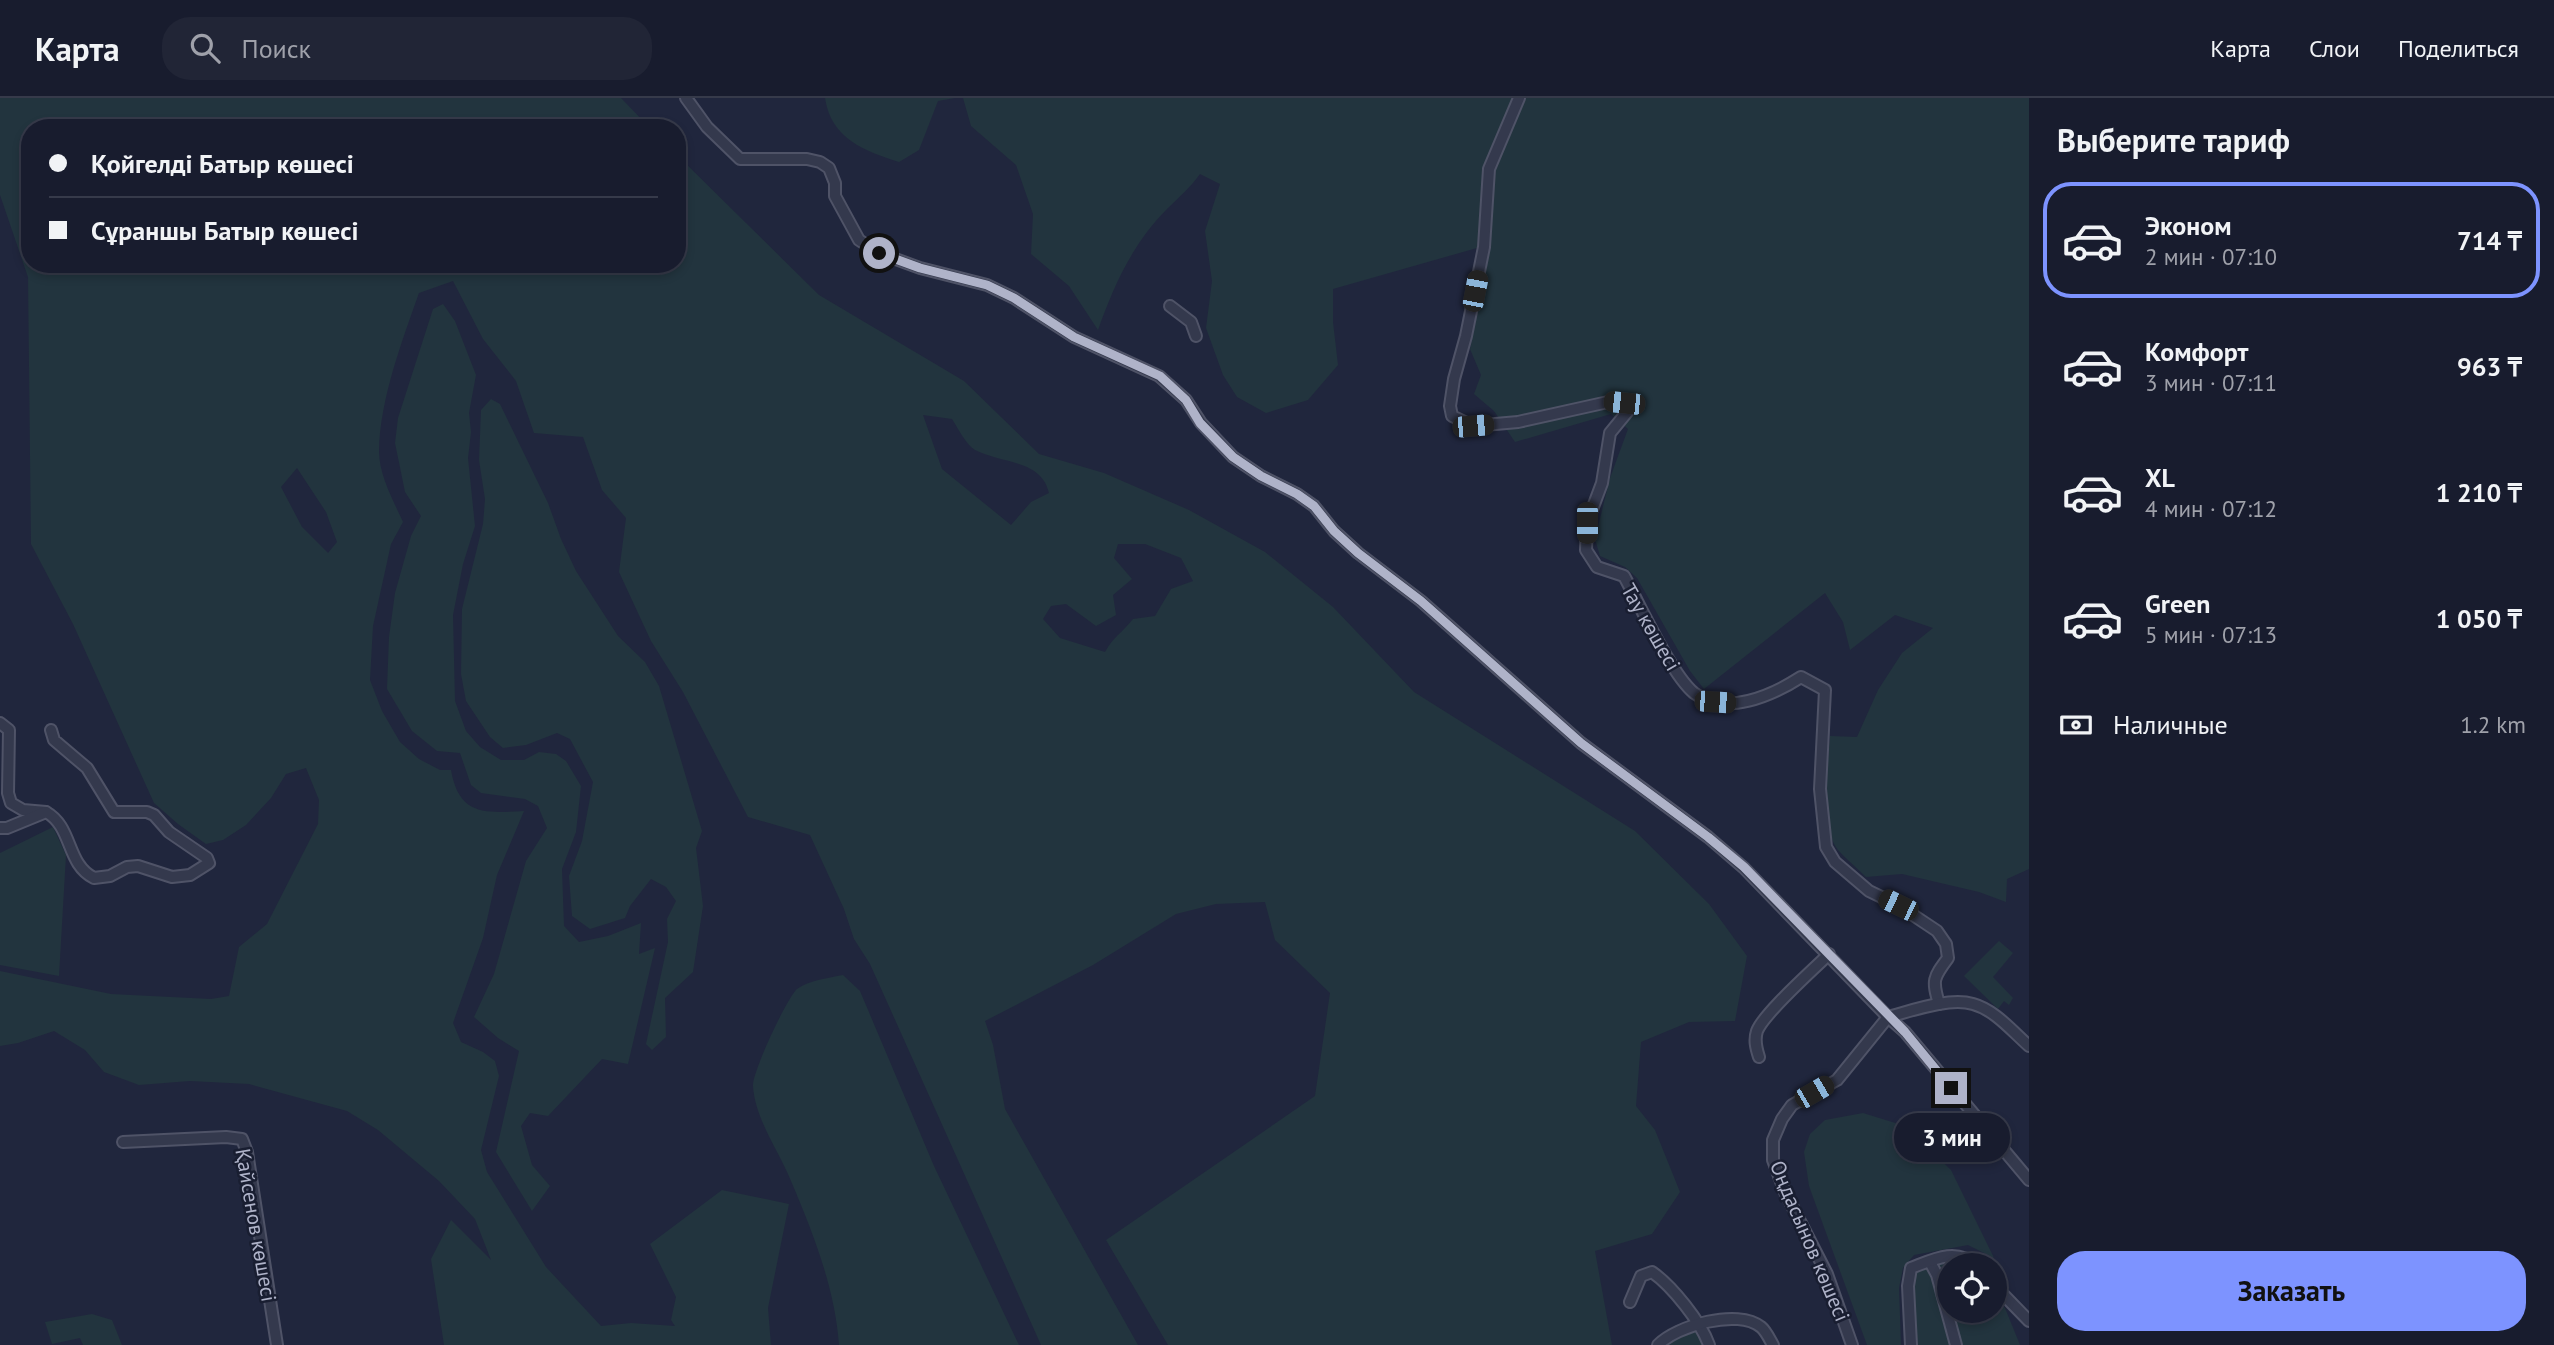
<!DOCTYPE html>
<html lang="ru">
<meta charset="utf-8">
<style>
:root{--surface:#181c2e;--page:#212536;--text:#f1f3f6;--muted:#9fa1aa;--line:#363a4a;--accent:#7d93ff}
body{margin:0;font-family:"PT Sans",sans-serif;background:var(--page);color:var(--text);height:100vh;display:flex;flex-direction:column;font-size:26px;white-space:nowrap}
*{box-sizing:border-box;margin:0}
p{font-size:23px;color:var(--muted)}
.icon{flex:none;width:38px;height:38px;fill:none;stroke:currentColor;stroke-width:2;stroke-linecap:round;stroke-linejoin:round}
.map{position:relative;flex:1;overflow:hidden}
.panel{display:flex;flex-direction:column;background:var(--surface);width:525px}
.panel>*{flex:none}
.banner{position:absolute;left:21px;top:21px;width:665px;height:154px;border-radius:28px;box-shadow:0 4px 10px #0003,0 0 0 2px var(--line);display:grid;align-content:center;height:154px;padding:0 28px;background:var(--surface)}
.fabs{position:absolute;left:1937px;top:1155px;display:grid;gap:14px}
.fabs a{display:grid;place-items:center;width:70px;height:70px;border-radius:50%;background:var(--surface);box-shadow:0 4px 10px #0003,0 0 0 2px var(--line);font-size:35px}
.end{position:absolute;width:32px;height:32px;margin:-16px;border:9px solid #afb3c9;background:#111;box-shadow:0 0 0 4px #111}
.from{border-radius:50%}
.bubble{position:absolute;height:49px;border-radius:24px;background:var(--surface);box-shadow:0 4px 10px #0003,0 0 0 2px var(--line);font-size:23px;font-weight:700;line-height:49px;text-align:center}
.car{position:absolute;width:21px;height:42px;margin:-21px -10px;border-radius:9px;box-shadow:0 0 5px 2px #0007;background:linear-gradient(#222 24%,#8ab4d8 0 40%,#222 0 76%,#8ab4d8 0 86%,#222 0)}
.banner b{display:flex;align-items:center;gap:24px;height:66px;font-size:26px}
.banner b+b{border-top:2px solid var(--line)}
.banner i{width:18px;height:18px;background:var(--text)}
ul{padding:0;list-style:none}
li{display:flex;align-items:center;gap:21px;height:116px;margin:0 14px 10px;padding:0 14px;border:4px solid transparent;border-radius:28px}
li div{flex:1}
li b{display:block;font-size:26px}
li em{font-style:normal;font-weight:700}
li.current{border-color:var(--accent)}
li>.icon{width:63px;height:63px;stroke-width:1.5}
h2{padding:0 28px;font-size:32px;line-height:84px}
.pay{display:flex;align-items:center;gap:18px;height:77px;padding:0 28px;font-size:26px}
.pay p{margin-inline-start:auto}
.cta{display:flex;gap:14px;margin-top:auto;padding:14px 28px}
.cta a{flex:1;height:80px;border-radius:28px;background:var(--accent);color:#111;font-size:28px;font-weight:700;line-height:80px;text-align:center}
header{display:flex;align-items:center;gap:42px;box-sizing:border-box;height:98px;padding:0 35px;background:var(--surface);border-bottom:2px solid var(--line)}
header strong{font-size:33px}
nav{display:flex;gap:38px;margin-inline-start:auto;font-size:24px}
.search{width:490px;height:63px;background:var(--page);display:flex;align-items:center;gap:18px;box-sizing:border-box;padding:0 24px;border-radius:28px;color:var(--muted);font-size:26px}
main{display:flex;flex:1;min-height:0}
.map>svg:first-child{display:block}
.green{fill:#22343e;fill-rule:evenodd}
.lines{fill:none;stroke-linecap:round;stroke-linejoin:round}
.minor-casing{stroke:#4f5367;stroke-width:14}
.minor{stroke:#34394d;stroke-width:10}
.route{stroke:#afb3c9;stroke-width:9}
.labels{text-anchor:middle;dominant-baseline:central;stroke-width:5;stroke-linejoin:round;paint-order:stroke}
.street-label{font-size:21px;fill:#afb3c9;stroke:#191e31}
</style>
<header>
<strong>Карта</strong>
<div class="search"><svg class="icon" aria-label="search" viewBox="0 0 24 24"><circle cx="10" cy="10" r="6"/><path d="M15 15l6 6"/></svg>Поиск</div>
<nav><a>Карта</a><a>Слои</a><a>Поделиться</a></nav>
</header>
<main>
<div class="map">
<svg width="2029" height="1247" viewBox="0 0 2029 1247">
<rect width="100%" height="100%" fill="#20263d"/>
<g class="green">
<path d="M0,0H621L650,30H30V166H677V57L819,197L964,283L1039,356L1104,375L1189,412L1265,454L1333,509L1414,594L1635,733L1709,806L1747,858L1735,923L1689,924L1641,944L1636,1008L1655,1032L1680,1094L1652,1136L1595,1153L1612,1247H1168L1106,1142L1315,998L1330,895L1275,842L1265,804L1216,806L1176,816L1093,867L985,923L993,947L1005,1011L1138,1247H1041L870,866L854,841L844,811L810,737L748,719L683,594L651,543L619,474L626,420L602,392L583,339L534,335L516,283L483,241L453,183L419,195C402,243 380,301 379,353C379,377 393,402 403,424L391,446L373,528L370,582L382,613L400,644L419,661L440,672H451C459,718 485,715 524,713L497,777L483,840L453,925L461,944L483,954L495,963L499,978L481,1052L487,1074L546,1169L601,1228L631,1225L675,1228L671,1222L676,1199L650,1146L722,1092L789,1106L768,1210L771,1247H444L431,1161L451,1122L491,1162L475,1121L439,1083L378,1032L347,1013L249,986L190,983L139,987L104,974L85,952L54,933L18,945L0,948V873L111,896L211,901L229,898L239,849L267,826L318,726L319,702L306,670L286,676L271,700L246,727L223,742L206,746L178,726L154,705L73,526L31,446L28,179L0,97ZM923,317L952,321C958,330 966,347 975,352C1002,366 1041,361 1049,395L1031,404L1011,427L942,371ZM297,370L326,414L337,444L328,455L302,429L281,389ZM1118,446H1145L1181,460L1193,483L1171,491L1155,518L1133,521C1122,535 1114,538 1105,554L1060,540L1043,521L1051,508L1066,506L1096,528L1116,517L1113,497L1132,481L1114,460Z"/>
<path d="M825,0H955L938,3L919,52L899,64C865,53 831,41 825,0Z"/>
<path d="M963,0H2029V771L2007,781L2006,804L1979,794L1902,776L1866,779C1857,770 1846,761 1838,752C1818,726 1828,669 1830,638L1857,639L1878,592L1902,555L1933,530L1895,517L1850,552L1843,524L1825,495L1704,591L1690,573L1637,480L1625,469L1600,458L1595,441L1610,380L1628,331L1611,316L1515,344L1494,313L1474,296L1481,277L1470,251L1491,146L1333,191V224L1338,267L1308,302L1266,315L1237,299L1223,277L1206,230L1212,183L1205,133L1220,86L1200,76C1190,90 1179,99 1167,111C1133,145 1114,187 1098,232L1069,188L1031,156L1033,116L1016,67L971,28Z"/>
<path d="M443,206L455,223L476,277L469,315L471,334L468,360L475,428L463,466L453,517L455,603L466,633L480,649L501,662H524L539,654L556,656L566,663L581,688L576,734L562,771L564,828L579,844L608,838L641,825L639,856L655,850L628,966L602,961L548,1018L530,1015L521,1028L532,1067L550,1088L532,1113L496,1054L519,953L498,940L474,919L494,876L526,763L547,730L538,708L525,701L481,695L471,687L460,655L437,653L412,633L387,591L389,539L395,495L411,438L421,418L405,394L395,345L398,320L433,211Z"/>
<path d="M491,301L500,306L548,405L561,441L576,473L618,538L645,564L659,588L702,733L696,750L703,808L693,874L665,900L666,939L652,952L646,946L668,844L667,821L676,803L666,789L651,781L630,808L625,820L590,831L572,818L569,778L582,743L593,684L570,641L557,635L526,647L503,650L490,639L466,603L461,576L462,511L483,426L485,401L479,362L481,312Z"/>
<path d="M53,729L66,757L59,878L0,867V755Z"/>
<path d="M1999,843L2013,855L1993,879L2013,900L2009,907L2004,903L1998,911L1964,878Z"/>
<path d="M843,877L860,893L934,1068L1019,1247H839C835,1190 813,1135 791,1083C779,1053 755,1021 753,988C752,974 787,900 797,891C809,882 829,880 843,877Z"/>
<path d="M1863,1015L1905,1028L1951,1072L1994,1160L1968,1147L1914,1157L1903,1170L1899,1190L1901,1247H1867L1809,1088L1804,1054L1810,1036L1825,1022Z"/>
<path d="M1945,1162H1960L1964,1167H1950V1213H1995V1200L2005,1210L2020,1247H1917L1911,1200L1915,1173Z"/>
<path d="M92,1216L112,1222L122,1247H83L80,1240L52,1246L45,1224Z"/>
<path d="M1699,1230L1707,1247H1665L1674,1238Z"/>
</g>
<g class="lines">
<g class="minor-casing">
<g id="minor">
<path d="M686,0L707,29L740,61H807L820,64L829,70L835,85V98L859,142L879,155L920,170L987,187L1014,200L1074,239L1159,278L1186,302L1201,325L1233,359L1261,378L1297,396L1314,408L1334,433L1358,455L1421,503L1581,645L1708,739L1744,770L1888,919L1905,934L2029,1082"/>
<path d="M1519,0L1489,71L1484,149L1466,238L1454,281L1450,308L1452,318L1473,328L1518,324L1608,304L1624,305L1628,313L1610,335L1602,385L1587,425L1586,452L1597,469L1624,478C1640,507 1671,576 1694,595C1725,619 1773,597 1801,579L1825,592L1820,691L1826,749L1835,764L1869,793L1898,807L1937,833L1946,846L1948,860C1933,880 1932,882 1939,906"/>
<path d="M1170,208L1191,224L1196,238"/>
<path d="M0,625L9,632L8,695L11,705L23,712L46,714"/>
<path d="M0,730H7L46,714C73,729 66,766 94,780L110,778L127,769L138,768L172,779L190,777L209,765L207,760L169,734L154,717L147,714H114L87,670L54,642L51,632"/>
<path d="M1888,919C1911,913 1949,899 1973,906C1995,912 2012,933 2029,948"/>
<path d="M1759,959C1756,950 1754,942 1757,933C1764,915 1813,872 1829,856"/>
<path d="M123,1044L226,1039L242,1041L247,1054L277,1247"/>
<path d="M1930,1164L1937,1177L1956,1247"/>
<path d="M1995,1188L2029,1223"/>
<path d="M1630,1204L1641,1178L1652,1174C1672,1188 1701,1224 1709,1247"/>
<path d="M1658,1247C1676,1228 1738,1210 1761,1229C1766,1233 1770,1242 1773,1247"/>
<path d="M1852,1247L1827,1176L1785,1094L1773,1062V1042L1782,1021L1792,1007L1837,982L1888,919"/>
<path d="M1911,1247L1908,1188L1911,1170C1932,1162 1956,1149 1975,1167"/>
</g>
</g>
<use href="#minor" class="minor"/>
</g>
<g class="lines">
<path class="route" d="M879,155L920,170L987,187L1014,200L1074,239L1160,278L1186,302L1200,325L1233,359L1261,378L1297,396L1314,408L1334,433L1358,455L1421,503L1581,645L1708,739L1744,769L1905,934L1951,990"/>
</g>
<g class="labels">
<g class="street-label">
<text transform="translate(1651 529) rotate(60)">Тау көшесі</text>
<text transform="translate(256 1127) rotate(80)">Қайсенов көшесі</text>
<text transform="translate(1810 1143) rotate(67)">Оңдасынов көшесі</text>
</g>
</g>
</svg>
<div class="fabs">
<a><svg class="icon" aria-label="locate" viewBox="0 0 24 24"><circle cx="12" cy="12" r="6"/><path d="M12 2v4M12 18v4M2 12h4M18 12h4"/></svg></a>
</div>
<i class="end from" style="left:879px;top:155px"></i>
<i class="end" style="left:1951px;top:990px"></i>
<div class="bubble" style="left:1894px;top:1015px;width:116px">3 мин</div>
<i class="car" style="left:1475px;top:193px;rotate:11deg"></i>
<i class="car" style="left:1624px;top:305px;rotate:276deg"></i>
<i class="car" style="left:1473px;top:328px;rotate:85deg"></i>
<i class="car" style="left:1587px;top:425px;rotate:180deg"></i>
<i class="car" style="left:1715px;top:604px;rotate:94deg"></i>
<i class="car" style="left:1898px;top:807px;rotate:296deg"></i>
<i class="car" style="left:1814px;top:994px;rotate:60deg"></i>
<div class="banner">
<b><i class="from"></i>Қойгелді Батыр көшесі</b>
<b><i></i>Сұраншы Батыр көшесі</b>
</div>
</div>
<section class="panel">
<h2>Выберите тариф</h2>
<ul>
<li class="current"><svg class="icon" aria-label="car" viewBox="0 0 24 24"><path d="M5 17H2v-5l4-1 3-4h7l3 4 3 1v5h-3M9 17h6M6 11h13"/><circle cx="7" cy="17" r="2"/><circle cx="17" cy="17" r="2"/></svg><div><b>Эконом</b><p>2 мин · 07:10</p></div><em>714 ₸</em></li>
<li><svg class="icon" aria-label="car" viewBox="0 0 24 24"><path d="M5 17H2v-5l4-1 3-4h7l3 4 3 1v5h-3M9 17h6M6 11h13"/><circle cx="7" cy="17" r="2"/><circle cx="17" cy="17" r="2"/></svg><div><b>Комфорт</b><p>3 мин · 07:11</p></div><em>963 ₸</em></li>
<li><svg class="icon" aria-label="car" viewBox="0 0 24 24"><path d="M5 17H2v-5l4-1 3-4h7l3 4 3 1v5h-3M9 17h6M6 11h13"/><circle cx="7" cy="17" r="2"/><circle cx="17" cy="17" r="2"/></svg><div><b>XL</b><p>4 мин · 07:12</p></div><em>1 210 ₸</em></li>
<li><svg class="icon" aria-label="car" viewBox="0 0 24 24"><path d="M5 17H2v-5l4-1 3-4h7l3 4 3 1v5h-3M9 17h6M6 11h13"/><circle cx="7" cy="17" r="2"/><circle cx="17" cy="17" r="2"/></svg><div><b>Green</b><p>5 мин · 07:13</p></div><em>1 050 ₸</em></li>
</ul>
<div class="pay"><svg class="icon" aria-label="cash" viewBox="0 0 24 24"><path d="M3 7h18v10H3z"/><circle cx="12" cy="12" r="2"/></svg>Наличные<p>1.2 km</p></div>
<div class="cta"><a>Заказать</a></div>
</section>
</main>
